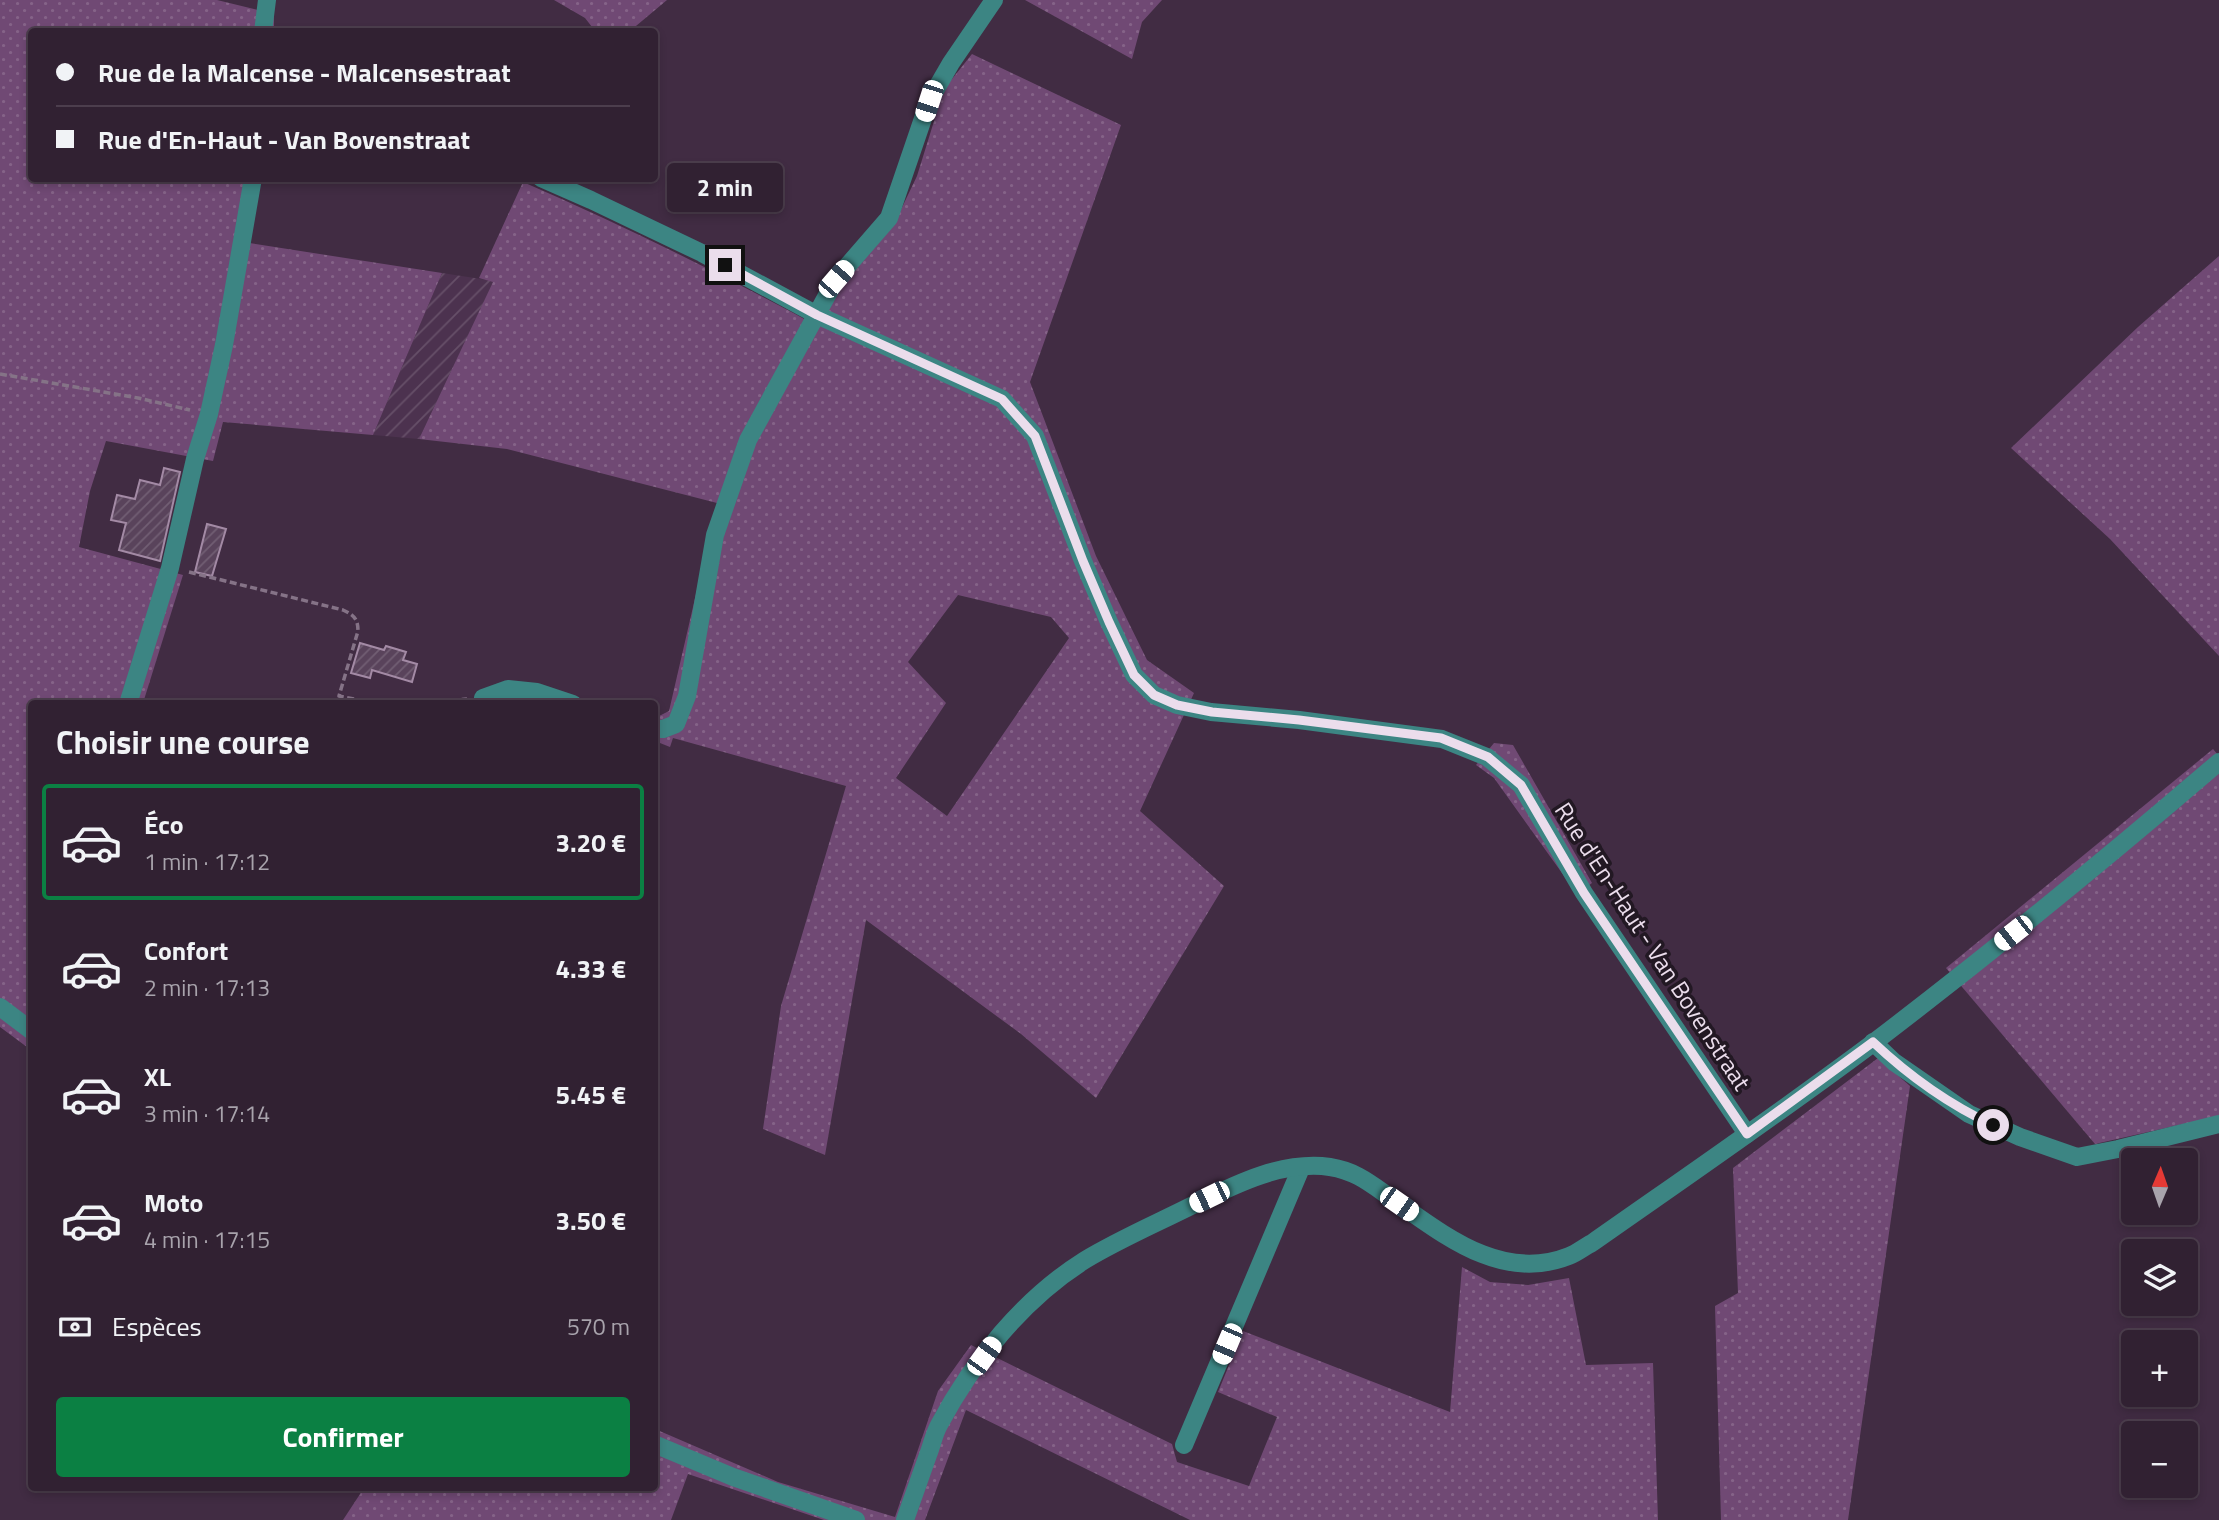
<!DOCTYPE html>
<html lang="fr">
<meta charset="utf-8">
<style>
:root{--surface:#312132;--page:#3d2e3e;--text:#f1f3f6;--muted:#a8a3ac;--line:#4c3e4d;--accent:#0b8043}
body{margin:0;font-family:"Titillium Web",sans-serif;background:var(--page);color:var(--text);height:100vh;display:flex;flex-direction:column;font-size:26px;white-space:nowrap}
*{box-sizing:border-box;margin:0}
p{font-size:23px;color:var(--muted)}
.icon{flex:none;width:38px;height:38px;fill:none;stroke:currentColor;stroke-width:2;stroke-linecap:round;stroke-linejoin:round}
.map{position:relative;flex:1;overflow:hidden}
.drawer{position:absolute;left:28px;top:700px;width:630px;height:791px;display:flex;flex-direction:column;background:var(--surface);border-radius:7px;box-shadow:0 4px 10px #0003,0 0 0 2px var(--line)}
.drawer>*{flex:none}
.hud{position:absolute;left:28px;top:28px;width:630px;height:154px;border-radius:7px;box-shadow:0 4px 10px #0003,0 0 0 2px var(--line);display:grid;align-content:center;height:154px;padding:0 28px;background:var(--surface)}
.needle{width:46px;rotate:2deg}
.fabs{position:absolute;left:2121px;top:1148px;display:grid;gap:14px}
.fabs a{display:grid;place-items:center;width:77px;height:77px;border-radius:7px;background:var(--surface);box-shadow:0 4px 10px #0003,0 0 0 2px var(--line);font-size:35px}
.end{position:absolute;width:32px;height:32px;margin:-16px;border:9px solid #ebddec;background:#111;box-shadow:0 0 0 4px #111}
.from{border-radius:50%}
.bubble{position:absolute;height:49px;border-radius:7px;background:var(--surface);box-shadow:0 4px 10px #0003,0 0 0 2px var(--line);font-size:23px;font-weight:700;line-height:49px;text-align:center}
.car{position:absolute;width:21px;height:42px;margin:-21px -10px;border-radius:9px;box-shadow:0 0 5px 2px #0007;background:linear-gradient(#fff 24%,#345 0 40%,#fff 0 76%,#345 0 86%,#fff 0)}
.hud b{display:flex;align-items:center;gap:24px;height:66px;font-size:26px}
.hud b+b{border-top:2px solid var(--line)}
.hud i{width:18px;height:18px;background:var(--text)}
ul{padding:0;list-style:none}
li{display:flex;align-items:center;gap:21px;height:116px;margin:0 14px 10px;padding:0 14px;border:4px solid transparent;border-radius:7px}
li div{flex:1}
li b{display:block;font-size:26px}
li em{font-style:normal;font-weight:700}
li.on{border-color:var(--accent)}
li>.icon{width:63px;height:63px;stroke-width:1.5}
h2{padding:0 28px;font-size:32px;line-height:84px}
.pay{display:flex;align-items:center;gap:18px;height:77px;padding:0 28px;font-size:26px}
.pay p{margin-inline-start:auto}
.cta{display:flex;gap:14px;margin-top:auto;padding:14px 28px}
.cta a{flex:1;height:80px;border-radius:7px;background:var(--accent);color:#fff;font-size:28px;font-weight:700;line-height:80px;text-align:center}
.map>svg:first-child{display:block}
.industrial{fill:url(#industrial-furrows)}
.grass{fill:url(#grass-dots);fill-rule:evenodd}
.building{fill:url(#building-hatch);stroke:#a38aa5;stroke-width:2}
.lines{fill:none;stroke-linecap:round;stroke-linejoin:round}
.path{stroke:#857387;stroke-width:3.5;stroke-dasharray:7 3.5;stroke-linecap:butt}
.minor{stroke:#3c8583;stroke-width:18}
.route{stroke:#ebddec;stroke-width:9}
.labels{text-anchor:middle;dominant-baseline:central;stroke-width:7;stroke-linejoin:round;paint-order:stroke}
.street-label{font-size:24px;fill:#ebddec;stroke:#221823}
</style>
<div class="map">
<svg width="2219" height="1520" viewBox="0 0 2219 1520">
<defs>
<pattern id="industrial-furrows" width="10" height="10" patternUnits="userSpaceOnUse" patternTransform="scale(1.75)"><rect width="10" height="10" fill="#4c324f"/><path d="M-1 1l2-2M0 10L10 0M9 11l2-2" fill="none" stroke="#664f68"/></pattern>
<pattern id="grass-dots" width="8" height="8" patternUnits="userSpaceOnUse" patternTransform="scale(1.75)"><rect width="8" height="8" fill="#704974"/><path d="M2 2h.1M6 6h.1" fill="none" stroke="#856388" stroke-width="1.8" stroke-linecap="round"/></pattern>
<pattern id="building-hatch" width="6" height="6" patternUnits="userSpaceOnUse" patternTransform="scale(1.75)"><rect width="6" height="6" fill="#59435b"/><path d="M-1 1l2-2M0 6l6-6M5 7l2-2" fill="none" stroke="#715e73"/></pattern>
</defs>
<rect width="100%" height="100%" fill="#412c43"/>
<path class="industrial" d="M442,273L494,281L419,439L373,435Z"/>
<g class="grass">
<path d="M0,0H217L274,14V31L32,32V178L245,179L236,241L442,273L373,435L223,422L213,461L106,441L90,491L79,547L183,575L143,703L32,704L31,1050L0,1027Z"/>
<path d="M554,0H667L630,31L596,32L585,18Z"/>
<path d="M1025,0H1162L1142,22L1132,59Z"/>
<path d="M972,54L1121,125L1030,382L1096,556L1147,660L1194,693L1140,811L1224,886L1096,1098L1021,1034L866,920L825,1155L763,1129L781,1006L846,786L673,738L670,747L655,741V718L669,711L717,503L507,449L419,439L493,282L479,278L523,182C624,226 722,274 819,327L844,282L896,220L917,176L944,89ZM958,595L1051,617L1069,638L947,816L896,778L946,703L908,662Z"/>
<path d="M2219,256V656L2110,539L2011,448L2138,327Z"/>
<path d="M1494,743L1513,745L1592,883L1577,894L1494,778L1476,765Z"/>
<path d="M2213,749L2219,756V1116L2095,1144L1946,968Z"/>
<path d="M1878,1058L1910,1086L1848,1520H1721L1715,1306L1738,1293L1733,1168Z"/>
<path d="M1462,1267L1490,1282L1528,1285L1569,1278L1586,1365L1653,1363L1658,1520H1190L966,1410L925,1520H824L688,1474L671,1520H343L364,1488H654L655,1429L778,1482L895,1517L938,1391L971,1345L1172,1444L1177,1462L1249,1486L1277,1417L1218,1392L1243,1331L1450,1412Z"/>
</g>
<g class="building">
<path d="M164,468L180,472L160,561L119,550L126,523L111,520L117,495L135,499L140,480L160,485Z"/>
<path d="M207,524L226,529L212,576L195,572Z"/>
<path d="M360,643L384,650L386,646L406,652L403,660L417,664L412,682L372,670L370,678L351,673Z"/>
</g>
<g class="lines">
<g class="path">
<path d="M0,374L138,398L190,410"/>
<path d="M189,572L343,610C354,615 358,619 358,631L339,696L378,704"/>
<path d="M420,704L467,699"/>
</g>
<g class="minor">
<path d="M263,32L267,0"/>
<path d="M541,178L591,200L702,253L817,315L1002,399L1035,436L1083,561L1109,622L1134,675L1154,695L1177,705L1211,712L1299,720L1442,739L1487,757L1521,785L1584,893L1747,1134"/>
<path d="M483,698L508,689L537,692L573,704"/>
<path d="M128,704L170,568L195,459L209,414L224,345L253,178"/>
<path d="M654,729H663L676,724L687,696L715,535L748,440L836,279L889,218L929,101L951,63L994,0"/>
<path d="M0,1007L32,1031"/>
<path d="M1873,1042L1894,1062L1969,1114L2020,1137L2077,1157L2118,1149L2219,1124"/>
<path d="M654,1444L733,1477L856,1520"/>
<path d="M1184,1445L1301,1168"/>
<path d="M905,1520C913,1498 920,1477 928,1455C932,1445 934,1434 939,1425C973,1361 1023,1299 1085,1260C1118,1240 1155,1224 1189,1207C1232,1186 1281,1160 1330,1167C1356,1171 1371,1184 1391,1198C1443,1234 1501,1283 1569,1256C1577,1253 1584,1247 1592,1243C1686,1177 1781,1112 1873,1043C1991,953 2106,859 2219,762"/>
</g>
</g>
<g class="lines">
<path class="route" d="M725,265L817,315L1002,399L1035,436L1083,561L1109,622L1134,675L1154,695L1177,705L1212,712L1299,720L1441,738L1488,757L1521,785L1584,893L1747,1134L1873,1042C1908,1075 1950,1105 1993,1125"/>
</g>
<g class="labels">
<g class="street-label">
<text transform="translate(1653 946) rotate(57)">Rue d'En-Haut - Van Bovenstraat</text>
</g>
</g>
</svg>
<div class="fabs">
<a><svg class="needle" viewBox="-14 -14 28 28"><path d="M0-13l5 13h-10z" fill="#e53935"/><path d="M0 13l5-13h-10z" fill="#a8a3ac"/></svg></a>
<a><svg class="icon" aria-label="layers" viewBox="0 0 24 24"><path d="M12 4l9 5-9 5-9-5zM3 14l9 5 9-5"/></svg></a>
<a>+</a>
<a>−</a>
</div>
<i class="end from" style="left:1993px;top:1125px"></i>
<i class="end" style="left:725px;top:265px"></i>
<div class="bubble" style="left:667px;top:163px;width:116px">2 min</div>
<i class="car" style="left:929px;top:101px;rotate:198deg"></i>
<i class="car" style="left:836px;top:279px;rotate:41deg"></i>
<i class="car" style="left:2013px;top:933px;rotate:232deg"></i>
<i class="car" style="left:1209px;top:1197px;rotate:244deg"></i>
<i class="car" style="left:1399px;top:1204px;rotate:125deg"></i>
<i class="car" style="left:1227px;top:1344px;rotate:203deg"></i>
<i class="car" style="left:984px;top:1356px;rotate:36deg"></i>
<div class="hud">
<b><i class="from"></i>Rue de la Malcense - Malcensestraat</b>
<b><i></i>Rue d'En-Haut - Van Bovenstraat</b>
</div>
<section class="drawer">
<h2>Choisir une course</h2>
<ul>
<li class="on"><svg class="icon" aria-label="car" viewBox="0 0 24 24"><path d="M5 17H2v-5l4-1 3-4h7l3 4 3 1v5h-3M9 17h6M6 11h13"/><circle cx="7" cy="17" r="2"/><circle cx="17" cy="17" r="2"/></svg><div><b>Éco</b><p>1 min · 17:12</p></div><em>3.20 €</em></li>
<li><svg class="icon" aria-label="car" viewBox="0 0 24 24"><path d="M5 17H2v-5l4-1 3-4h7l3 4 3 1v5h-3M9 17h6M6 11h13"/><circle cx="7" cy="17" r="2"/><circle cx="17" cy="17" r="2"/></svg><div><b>Confort</b><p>2 min · 17:13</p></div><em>4.33 €</em></li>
<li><svg class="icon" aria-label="car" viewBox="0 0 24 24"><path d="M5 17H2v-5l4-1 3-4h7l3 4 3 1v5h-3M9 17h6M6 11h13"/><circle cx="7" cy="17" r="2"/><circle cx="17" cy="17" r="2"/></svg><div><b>XL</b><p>3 min · 17:14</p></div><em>5.45 €</em></li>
<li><svg class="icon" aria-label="car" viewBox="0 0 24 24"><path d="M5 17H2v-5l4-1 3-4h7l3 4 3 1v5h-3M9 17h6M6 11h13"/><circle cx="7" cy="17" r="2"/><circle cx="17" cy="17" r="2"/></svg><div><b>Moto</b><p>4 min · 17:15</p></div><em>3.50 €</em></li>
</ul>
<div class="pay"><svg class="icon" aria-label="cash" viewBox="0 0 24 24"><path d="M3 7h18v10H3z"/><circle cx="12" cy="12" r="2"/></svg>Espèces<p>570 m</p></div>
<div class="cta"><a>Confirmer</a></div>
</section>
</div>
